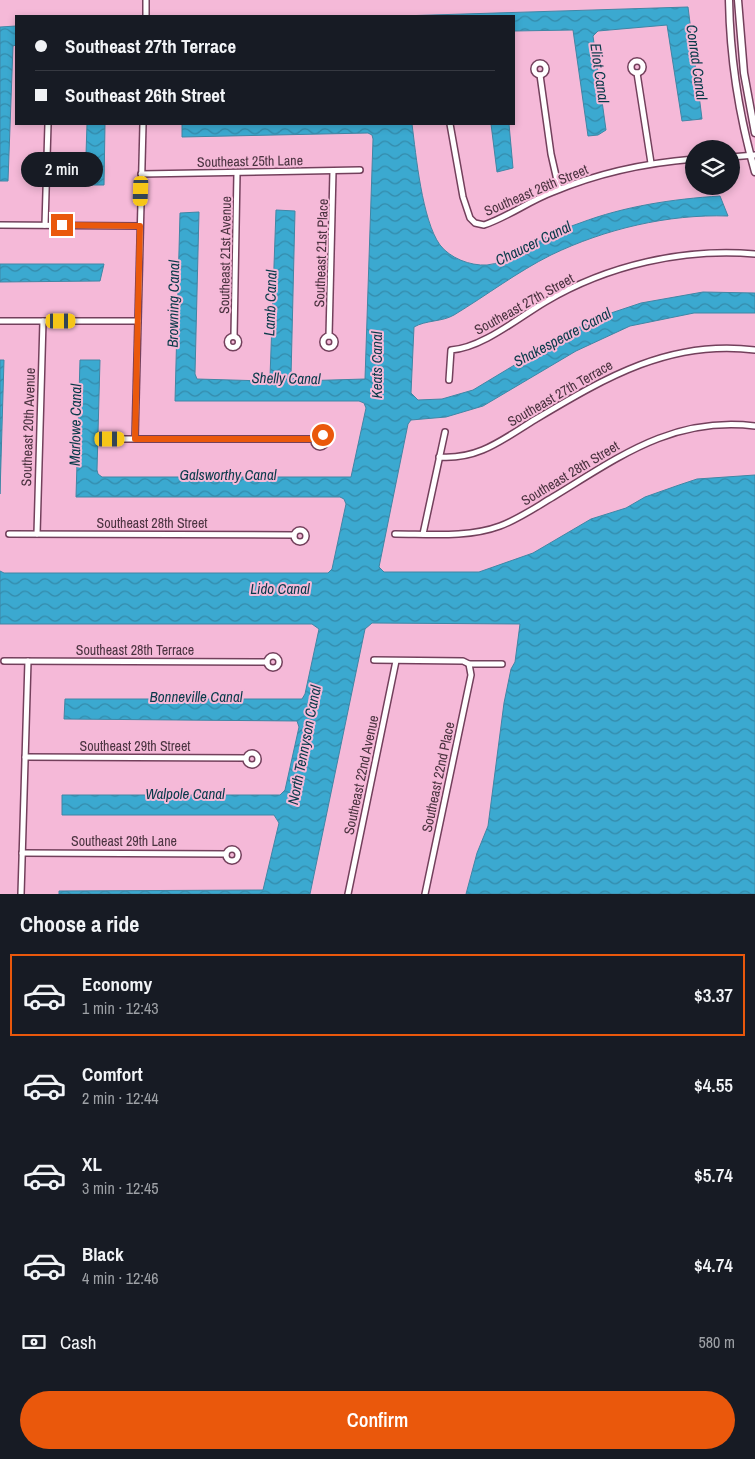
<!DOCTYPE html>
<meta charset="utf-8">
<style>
:root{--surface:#171b24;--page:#242831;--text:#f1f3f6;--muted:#9ea1a6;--line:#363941;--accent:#ea580c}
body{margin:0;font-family:"Archivo Narrow",sans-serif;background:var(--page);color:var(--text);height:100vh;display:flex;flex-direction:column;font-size:19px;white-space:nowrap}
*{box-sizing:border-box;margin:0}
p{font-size:16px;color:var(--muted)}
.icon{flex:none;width:28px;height:28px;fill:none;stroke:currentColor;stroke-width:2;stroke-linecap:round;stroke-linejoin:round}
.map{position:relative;height:894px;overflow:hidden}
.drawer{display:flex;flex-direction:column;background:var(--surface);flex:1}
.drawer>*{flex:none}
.guide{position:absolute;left:15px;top:15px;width:500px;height:110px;border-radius:0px;box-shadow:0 2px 8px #0003;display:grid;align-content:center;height:110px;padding:0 20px;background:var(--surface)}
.tools{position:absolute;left:685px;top:140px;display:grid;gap:10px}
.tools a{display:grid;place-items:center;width:55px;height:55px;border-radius:50%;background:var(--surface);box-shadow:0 2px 8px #0003;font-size:25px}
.end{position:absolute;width:22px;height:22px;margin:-11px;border:6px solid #ea580c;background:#fff;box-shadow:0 0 0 2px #fff}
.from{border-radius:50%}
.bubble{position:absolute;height:35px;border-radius:18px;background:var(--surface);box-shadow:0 2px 8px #0003;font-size:16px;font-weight:600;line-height:35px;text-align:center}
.car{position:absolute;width:15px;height:30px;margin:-15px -8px;border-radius:6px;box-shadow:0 0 4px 1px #0007;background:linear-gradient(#f5c518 24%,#345 0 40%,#f5c518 0 76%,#345 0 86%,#f5c518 0)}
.guide b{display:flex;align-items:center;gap:18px;height:48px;font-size:19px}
.guide b+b{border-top:1px solid var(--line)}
.guide i{width:12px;height:12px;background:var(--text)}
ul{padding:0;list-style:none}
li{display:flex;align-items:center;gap:15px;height:82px;margin:0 10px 8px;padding:0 10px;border:2px solid transparent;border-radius:0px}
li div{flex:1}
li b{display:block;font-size:19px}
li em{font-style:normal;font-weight:600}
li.selected{border-color:var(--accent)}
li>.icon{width:45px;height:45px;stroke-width:1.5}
h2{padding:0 20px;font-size:22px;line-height:60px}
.pay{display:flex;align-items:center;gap:12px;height:55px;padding:0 20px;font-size:19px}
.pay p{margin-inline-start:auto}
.action{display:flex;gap:10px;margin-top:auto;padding:10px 20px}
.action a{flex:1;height:58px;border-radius:30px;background:var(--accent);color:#fff;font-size:20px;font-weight:600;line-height:58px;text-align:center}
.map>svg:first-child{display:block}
.water{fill:url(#water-waves);stroke:#4086a5}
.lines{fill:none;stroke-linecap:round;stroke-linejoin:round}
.minor-casing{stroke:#73405c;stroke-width:8}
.tertiary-casing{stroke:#73405c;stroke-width:9}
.minor{stroke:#fff;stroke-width:5}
.tertiary{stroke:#fff;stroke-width:6}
.route{stroke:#ea580c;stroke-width:6}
.labels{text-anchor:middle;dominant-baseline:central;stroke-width:4;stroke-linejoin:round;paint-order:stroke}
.street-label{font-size:14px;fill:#4b3340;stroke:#f5b9d8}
.water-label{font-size:15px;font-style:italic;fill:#093a4a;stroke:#f5b9d8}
</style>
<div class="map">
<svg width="755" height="894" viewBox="0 0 755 894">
<defs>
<pattern id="water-waves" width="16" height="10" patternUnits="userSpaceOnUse" patternTransform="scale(1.25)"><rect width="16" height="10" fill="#3ba9d0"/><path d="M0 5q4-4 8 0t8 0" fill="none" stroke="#348aaa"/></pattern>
</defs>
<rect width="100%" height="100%" fill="#f5b9d8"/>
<g class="water">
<path d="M688,7L702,119L682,121L667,25L598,31L593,36L606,130L598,135L588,136L573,30L514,31V16H400Z"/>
<path d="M16,26V45L13,46L8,181H0V27Z"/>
<path d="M87,124H105L104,185H85Z"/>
<path d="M182,124H412C416,155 422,220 440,245C450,258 470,266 487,265C507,263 527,247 545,238C556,232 568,227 580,223C625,206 673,199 720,196L728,216C668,214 605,229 551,255C517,272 487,295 454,315C442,322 426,320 414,327L411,393L418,400L442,399L473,390L571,331L608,314L641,303L703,292L755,293V313H694L630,326L576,351L483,406L446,417L411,420L408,424L379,567L384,572H479L533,553L591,519L626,508L645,497L679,485L697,479L755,475V894H466L477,853L488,826L504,703L511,669L515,662L520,624L372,623L365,629L310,894H59V891L263,890L279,823L274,815H62V795H280L285,790L299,727L297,721L64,719L65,699H302L305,694L319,629L312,624H0V571L4,573H328L332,569L346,504L344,499L340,497H76L80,360H100L97,470L98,474L102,477H351L366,408L364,403L359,401H175L180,213L199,212L195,374L197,379L265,381L270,377L276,210L295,211L291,377L298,381L365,379L373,139L372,135L368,133L182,137Z"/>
<path d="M491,124H509L513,168L497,172Z"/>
<path d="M0,264H104L100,281L0,282Z"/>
<path d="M0,360H4L0,494Z"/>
</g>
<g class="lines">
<g class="minor-casing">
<g id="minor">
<path d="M146,16V0"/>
<circle cx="637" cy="67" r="6"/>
<circle cx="540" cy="69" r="6"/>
<path d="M637,73L651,163"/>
<path d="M540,75L551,154L559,189"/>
<path d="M450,124L463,197L470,218L475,223L484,225C508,217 529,201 553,192C598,173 645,163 694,159"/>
<path d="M731,157L755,155"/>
<path d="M141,174L360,170"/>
<path d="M0,225L140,226"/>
<path d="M45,225L48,124"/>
<path d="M0,321H138"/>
<path d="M234,336L237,173"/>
<path d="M329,336L333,171"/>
<circle cx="329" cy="342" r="6"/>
<circle cx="233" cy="342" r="5.5"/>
<path d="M449,380L451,350C482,348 518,318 545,302C608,265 683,248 755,254"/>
<circle cx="320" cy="441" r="6"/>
<path d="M110,439H314"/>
<path d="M135,439L143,124"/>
<path d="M439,457C479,460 503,439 536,419C605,378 670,339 755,350"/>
<circle cx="300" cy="536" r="6"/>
<path d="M9,534L294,535"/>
<path d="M37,534L43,321"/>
<path d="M395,534C428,534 468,538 500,526C519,519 536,507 553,497C619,457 673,416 755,426"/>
<path d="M423,534L445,432"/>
<circle cx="273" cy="662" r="6"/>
<path d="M374,660L463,661L469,664H502"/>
<path d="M4,661L267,662"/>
<circle cx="252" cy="759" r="6"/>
<path d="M25,757L246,758"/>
<circle cx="232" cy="855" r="6"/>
<path d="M22,853L226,854"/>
<path d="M21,894L28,661"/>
<path d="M348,894L396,661"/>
<path d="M425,894L471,675L469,664"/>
</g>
</g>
<g class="tertiary-casing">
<g id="tertiary">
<path d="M729,0C730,58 739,116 755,172"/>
<path d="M738,0L744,73L755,133"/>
</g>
</g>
<use href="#minor" class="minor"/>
<use href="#tertiary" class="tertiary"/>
</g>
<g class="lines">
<path class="route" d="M62,225L140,226L135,439H314L317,436L323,435"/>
</g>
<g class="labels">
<g class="street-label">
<text transform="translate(250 161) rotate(-1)">Southeast 25th Lane</text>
<text transform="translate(536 190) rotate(-23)">Southeast 26th Street</text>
<text transform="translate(321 253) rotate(-88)">Southeast 21st Place</text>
<text transform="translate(225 255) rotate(-89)">Southeast 21st Avenue</text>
<text transform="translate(524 304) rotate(-29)">Southeast 27th Street</text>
<text transform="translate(560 393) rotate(-30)">Southeast 27th Terrace</text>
<text transform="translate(28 427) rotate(-88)">Southeast 20th Avenue</text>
<text transform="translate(570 473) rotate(-31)">Southeast 28th Street</text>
<text x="152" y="523">Southeast 28th Street</text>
<text x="135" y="650">Southeast 28th Terrace</text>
<text x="135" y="746">Southeast 29th Street</text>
<text transform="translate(361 775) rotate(-78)">Southeast 22nd Avenue</text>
<text transform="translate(438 777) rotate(-78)">Southeast 22nd Place</text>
<text x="124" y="841">Southeast 29th Lane</text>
</g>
<g class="water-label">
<text transform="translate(697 62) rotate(82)">Conrad Canal</text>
<text transform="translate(600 73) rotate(82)">Eliot Canal</text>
<text transform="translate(533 243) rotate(-26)">Chaucer Canal</text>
<text transform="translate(270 303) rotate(-88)">Lamb Canal</text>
<text transform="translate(173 304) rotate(-89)">Browning Canal</text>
<text transform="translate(562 337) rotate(-28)">Shakespeare Canal</text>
<text transform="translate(376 365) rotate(-90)">Keats Canal</text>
<text transform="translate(286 378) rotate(1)">Shelly Canal</text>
<text transform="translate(75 425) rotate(-89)">Marlowe Canal</text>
<text x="228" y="474">Galsworthy Canal</text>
<text x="280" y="588">Lido Canal</text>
<text x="196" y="696">Bonneville Canal</text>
<text transform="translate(304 745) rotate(-79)">North Tennyson Canal</text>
<text x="185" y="793">Walpole Canal</text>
</g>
</g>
</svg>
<div class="tools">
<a><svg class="icon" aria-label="layers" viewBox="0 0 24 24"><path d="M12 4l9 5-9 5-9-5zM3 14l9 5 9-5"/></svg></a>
</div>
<i class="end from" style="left:323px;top:435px"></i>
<i class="end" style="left:62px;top:225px"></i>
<div class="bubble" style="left:21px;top:152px;width:82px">2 min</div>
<i class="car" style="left:141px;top:191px;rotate:182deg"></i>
<i class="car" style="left:61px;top:321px;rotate:90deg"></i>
<i class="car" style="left:110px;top:439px;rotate:90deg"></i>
<div class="guide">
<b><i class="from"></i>Southeast 27th Terrace</b>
<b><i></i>Southeast 26th Street</b>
</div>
</div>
<section class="drawer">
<h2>Choose a ride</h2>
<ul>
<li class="selected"><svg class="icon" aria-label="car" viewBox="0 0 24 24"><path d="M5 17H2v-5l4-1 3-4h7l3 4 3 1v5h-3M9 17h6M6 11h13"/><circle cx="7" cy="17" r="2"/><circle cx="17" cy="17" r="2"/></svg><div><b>Economy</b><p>1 min · 12:43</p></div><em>$3.37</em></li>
<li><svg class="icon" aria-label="car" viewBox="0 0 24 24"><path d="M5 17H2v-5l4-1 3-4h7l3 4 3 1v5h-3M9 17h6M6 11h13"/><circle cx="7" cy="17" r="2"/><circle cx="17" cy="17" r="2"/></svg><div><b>Comfort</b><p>2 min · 12:44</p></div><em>$4.55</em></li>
<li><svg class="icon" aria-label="car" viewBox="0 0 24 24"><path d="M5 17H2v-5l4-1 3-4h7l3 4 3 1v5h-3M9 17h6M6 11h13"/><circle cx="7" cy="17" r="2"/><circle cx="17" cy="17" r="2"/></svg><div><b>XL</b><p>3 min · 12:45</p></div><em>$5.74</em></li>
<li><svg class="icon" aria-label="car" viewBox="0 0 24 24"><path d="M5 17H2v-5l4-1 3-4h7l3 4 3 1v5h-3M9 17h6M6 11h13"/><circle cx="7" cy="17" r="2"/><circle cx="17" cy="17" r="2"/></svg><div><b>Black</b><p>4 min · 12:46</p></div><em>$4.74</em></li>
</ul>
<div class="pay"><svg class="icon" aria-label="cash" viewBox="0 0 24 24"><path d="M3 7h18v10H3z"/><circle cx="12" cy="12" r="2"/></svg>Cash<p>580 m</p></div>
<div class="action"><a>Confirm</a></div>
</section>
